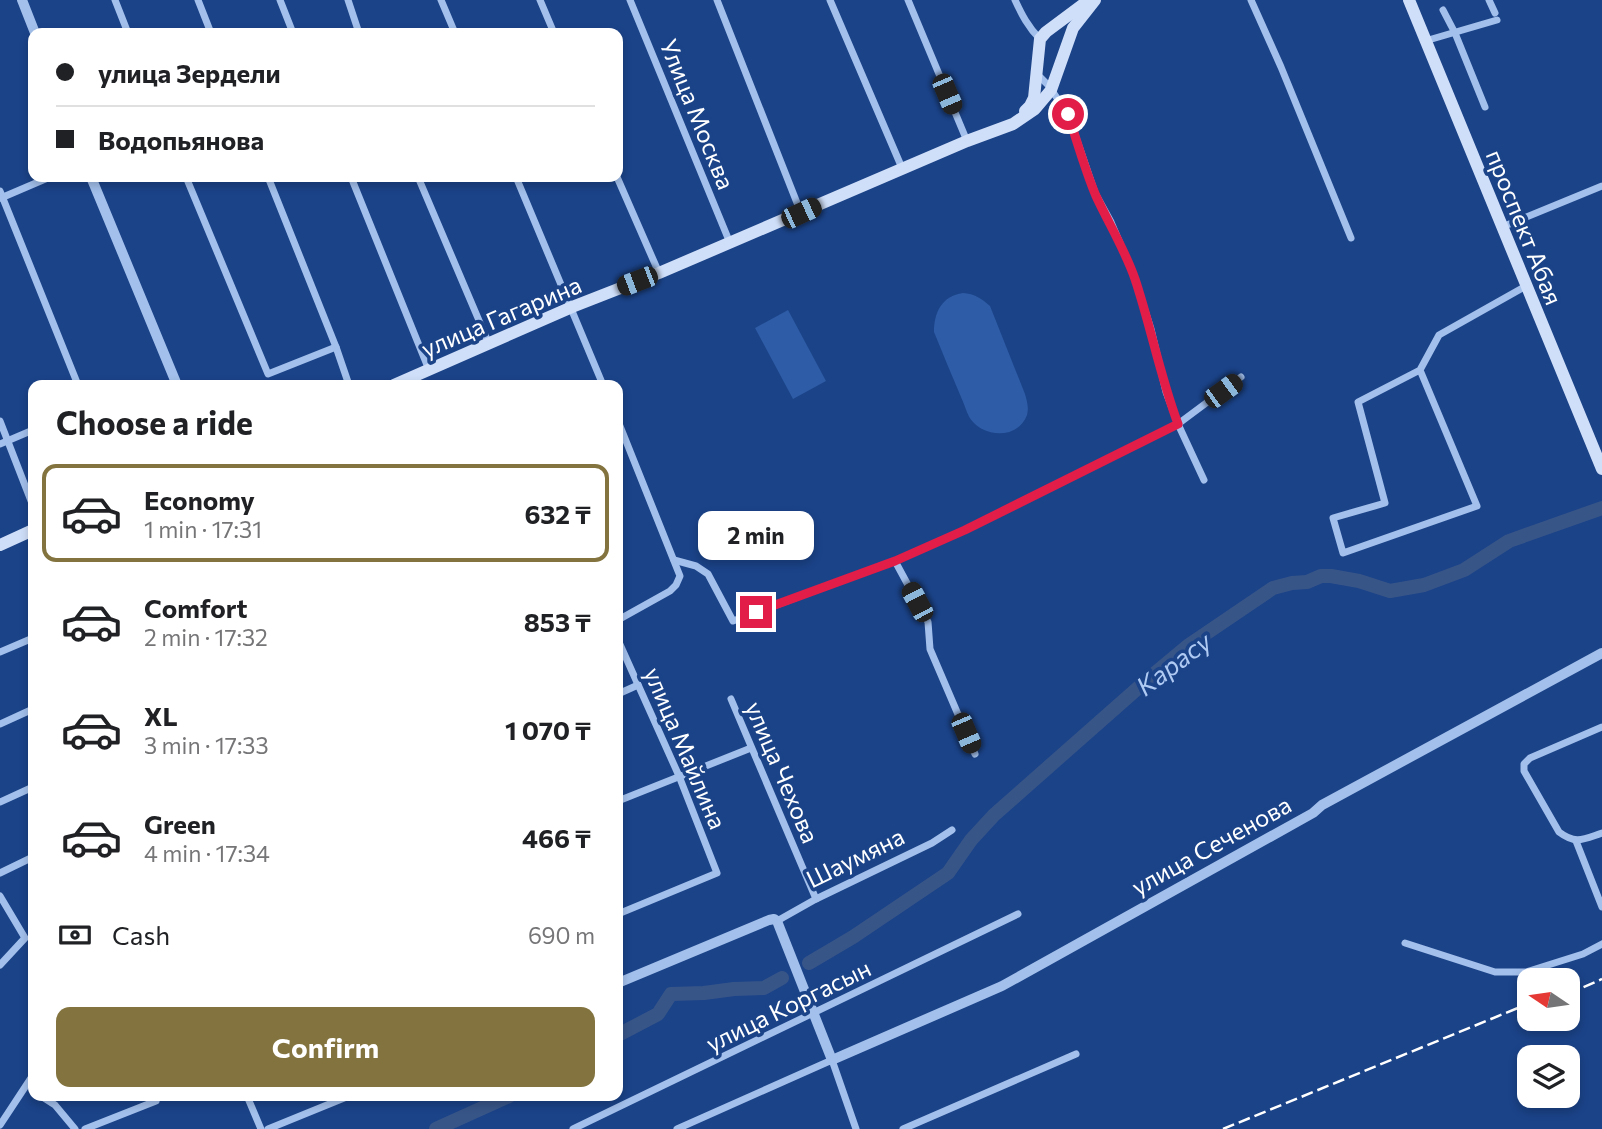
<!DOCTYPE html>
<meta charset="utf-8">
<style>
:root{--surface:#fff;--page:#f2f2f2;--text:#202124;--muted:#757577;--line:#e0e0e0;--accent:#83743f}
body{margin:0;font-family:Commissioner,sans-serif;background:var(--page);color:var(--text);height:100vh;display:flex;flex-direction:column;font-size:26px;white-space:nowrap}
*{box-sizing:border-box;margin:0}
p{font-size:23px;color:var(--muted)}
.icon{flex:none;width:38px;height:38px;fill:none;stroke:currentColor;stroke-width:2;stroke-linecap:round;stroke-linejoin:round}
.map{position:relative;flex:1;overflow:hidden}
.details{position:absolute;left:28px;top:380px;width:595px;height:721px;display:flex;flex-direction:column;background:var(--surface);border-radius:14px;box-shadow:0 4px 10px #0003}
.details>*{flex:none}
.top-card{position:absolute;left:28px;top:28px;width:595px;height:154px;border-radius:14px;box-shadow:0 4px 10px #0003;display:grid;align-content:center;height:154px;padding:0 28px;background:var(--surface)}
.needle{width:46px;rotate:283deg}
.fabs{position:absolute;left:1517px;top:968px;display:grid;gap:14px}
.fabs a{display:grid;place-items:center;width:63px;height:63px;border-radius:14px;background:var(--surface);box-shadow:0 4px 10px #0003;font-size:35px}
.end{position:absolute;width:32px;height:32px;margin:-16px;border:9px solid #e11d48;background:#fff;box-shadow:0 0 0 4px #fff}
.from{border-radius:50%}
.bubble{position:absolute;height:49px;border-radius:14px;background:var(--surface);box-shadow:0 4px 10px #0003;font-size:23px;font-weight:700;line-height:49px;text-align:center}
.car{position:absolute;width:21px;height:42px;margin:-21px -10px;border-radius:9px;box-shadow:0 0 5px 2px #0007;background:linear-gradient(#222 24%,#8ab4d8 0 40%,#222 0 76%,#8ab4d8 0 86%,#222 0)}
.top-card b{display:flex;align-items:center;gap:24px;height:66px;font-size:26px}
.top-card b+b{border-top:2px solid var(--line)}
.top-card i{width:18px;height:18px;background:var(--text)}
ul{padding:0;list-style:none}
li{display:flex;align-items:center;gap:21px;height:98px;margin:0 14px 10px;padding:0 14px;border:4px solid transparent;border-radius:14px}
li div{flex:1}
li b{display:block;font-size:26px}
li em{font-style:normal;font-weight:700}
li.on{border-color:var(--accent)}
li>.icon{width:63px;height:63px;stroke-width:1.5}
h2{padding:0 28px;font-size:32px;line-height:84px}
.pay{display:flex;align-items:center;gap:18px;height:77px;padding:0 28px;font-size:26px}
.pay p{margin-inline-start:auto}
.action{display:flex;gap:14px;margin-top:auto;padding:14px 28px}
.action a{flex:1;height:80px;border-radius:14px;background:var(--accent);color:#fff;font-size:28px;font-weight:700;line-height:80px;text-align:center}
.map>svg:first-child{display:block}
.green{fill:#2e5ca6}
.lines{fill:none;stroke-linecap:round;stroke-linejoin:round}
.river{stroke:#385588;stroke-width:14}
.minor{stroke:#a3c0ec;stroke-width:7}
.tertiary{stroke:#a3c0ec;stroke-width:10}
.secondary{stroke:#d0dff9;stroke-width:12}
.rail{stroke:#fff;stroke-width:2.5;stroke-dasharray:12 5;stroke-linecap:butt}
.route{stroke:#e11d48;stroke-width:9}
.labels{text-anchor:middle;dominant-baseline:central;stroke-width:7;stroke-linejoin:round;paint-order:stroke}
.street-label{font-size:24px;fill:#fff;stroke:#1b4388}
.water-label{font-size:26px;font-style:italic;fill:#afcaf3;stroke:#1b4388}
</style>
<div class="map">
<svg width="1602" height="1129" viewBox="0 0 1602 1129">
<rect width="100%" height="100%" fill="#1b4388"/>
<g class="green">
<path d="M963,293C975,294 981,298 990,306L1025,394C1027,401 1029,408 1027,415C1019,438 987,438 973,422C967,416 965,405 961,397C952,376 943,354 934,332C934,312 942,296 963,293Z"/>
<path d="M788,310L826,381L793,399L755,328Z"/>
</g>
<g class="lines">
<g class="river">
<path d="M809,963L853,937L948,873L971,840L994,815L1147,680L1189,645L1273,588L1292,583L1307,582L1321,576H1331L1359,581L1390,591L1424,585L1464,570L1509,541L1602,508"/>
<path d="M618,1035L658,1014L671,994L704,993L734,989L764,988L782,978"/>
<path d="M436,1129L509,1096"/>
</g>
<g class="minor">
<path d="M115,0L128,33"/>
<path d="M198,0L211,33"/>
<path d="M280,0L293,33"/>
<path d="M348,0L359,33"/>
<path d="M441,0L455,33"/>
<path d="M540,0L554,33"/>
<path d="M630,0L730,243"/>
<path d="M717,0L801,213"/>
<path d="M830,0L902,168"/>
<path d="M908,0L967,141"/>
<path d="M1015,0C1022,15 1028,27 1040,39"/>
<path d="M1251,0L1281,67L1351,238"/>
<path d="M1489,0L1495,13"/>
<path d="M1443,10L1455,33L1485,107"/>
<path d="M1425,41L1497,20"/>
<path d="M1037,74L1048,85L1068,114L1095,193L1111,222L1134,276L1151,329L1166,392L1178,424L1204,480"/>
<path d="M186,177L268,374L336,347"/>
<path d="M268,177L336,347L349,385"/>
<path d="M351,177L429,370"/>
<path d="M418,177L489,344"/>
<path d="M516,177L603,385"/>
<path d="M617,177L659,273"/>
<path d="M0,191L78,385"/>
<path d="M1,198L50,177"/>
<path d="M1502,227L1602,186"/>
<path d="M1420,370L1477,506L1343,553L1333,518L1385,503L1358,402L1420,370L1439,335L1526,286"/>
<path d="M0,421L33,506"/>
<path d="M618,421L680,576L676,585L670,591L618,620"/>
<path d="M0,444L33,430"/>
<path d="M674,560L696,566L708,574L733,621L895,561L965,530L1178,424L1241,377"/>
<path d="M895,561L928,622L930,649L975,754"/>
<path d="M618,640L679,776L717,873L618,914"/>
<path d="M0,652L33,638"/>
<path d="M618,694L638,685"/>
<path d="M731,699L816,899"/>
<path d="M0,724L33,709"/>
<path d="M1602,727L1530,758L1524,764V771L1559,832C1576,845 1584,839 1602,833"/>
<path d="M618,801L751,748"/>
<path d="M0,802L33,787"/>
<path d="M1576,841L1602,907"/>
<path d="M0,873L33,857"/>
<path d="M0,896L25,938L0,965"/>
<path d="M777,921L816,899L932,843L952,830"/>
<path d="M1405,943L1495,972H1526L1583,954L1602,944"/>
<path d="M41,1096L55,1105L75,1129"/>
<path d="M247,1096L261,1129"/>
<path d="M0,1125L33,1075"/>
<path d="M85,1129L156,1101L154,1096"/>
<path d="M268,1129L349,1096"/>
<path d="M573,1129L1018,914"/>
<path d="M677,1129L832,1060L856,1129"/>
<path d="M903,1129L1076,1054"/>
</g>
<g class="tertiary">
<path d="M22,0L35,33"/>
<path d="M91,177L177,385"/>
<path d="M618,983L769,920L774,919L777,921L832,1060L1002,986L1313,813L1322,805L1602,653"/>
</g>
<g class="secondary">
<path d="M1409,0L1602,469"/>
<path d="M1025,111L1030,106L1034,98L1040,39L1046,32L1089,0"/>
<path d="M394,385L572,307L659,273L967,141L1013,124L1035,109L1051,90L1073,28L1095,0"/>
<path d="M0,545L33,530"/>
</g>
<g class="rail">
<path d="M1568,994L1602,979"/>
<path d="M1223,1129L1530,1003"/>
</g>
</g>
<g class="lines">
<path class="route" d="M756,612L895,561L965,530L1178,424C1160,376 1151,327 1135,279C1125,250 1109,224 1096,196C1085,170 1077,141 1068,114"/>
</g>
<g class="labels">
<g class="street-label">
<text transform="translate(698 114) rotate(68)">Улица Москва</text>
<text transform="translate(1525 227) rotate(68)">проспект Абая</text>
<text transform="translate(501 316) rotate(-23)">улица Гагарина</text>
<text transform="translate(686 748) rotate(67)">улица Майлина</text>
<text transform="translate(783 772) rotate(67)">улица Чехова</text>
<text transform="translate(1211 845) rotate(-29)">улица Сеченова</text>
<text transform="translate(855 857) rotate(-26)">Шаумяна</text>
<text transform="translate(788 1005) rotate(-26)">улица Коргасын</text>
</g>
<g class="water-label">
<text transform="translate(1173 663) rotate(-37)">Карасу</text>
</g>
</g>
</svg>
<div class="fabs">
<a><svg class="needle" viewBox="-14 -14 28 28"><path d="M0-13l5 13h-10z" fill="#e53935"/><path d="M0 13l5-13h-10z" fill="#757577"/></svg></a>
<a><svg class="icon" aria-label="layers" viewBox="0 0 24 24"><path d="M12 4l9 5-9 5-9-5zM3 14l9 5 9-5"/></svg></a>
</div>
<i class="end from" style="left:1068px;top:114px"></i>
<i class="end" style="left:756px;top:612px"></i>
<div class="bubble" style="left:698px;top:511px;width:116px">2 min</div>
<i class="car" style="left:947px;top:94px;rotate:157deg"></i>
<i class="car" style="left:801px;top:213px;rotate:65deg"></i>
<i class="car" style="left:637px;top:281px;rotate:249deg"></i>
<i class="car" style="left:1223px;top:391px;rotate:54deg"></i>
<i class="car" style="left:917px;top:602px;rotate:332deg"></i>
<i class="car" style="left:966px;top:733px;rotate:157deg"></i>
<div class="top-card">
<b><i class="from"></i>улица Зердели</b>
<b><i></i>Водопьянова</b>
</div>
<section class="details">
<h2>Choose a ride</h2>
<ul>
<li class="on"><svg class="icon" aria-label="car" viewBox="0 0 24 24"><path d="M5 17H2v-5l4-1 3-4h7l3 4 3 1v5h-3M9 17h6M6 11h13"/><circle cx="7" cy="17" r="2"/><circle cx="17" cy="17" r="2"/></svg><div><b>Economy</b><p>1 min · 17:31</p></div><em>632 ₸</em></li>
<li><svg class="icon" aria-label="car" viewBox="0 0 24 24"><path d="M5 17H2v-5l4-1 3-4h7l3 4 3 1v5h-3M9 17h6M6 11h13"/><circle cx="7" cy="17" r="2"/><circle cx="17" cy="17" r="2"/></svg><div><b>Comfort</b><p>2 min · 17:32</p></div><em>853 ₸</em></li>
<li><svg class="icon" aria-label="car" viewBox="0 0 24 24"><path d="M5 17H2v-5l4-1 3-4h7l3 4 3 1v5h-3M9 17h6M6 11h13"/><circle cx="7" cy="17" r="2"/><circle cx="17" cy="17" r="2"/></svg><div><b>XL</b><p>3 min · 17:33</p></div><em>1 070 ₸</em></li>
<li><svg class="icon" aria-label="car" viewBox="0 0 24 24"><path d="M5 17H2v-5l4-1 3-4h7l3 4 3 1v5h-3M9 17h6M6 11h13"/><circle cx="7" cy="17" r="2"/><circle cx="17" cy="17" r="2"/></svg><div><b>Green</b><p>4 min · 17:34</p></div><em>466 ₸</em></li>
</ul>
<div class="pay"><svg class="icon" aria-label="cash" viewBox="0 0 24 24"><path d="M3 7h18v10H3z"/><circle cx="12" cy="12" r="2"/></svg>Cash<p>690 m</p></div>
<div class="action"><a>Confirm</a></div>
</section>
</div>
